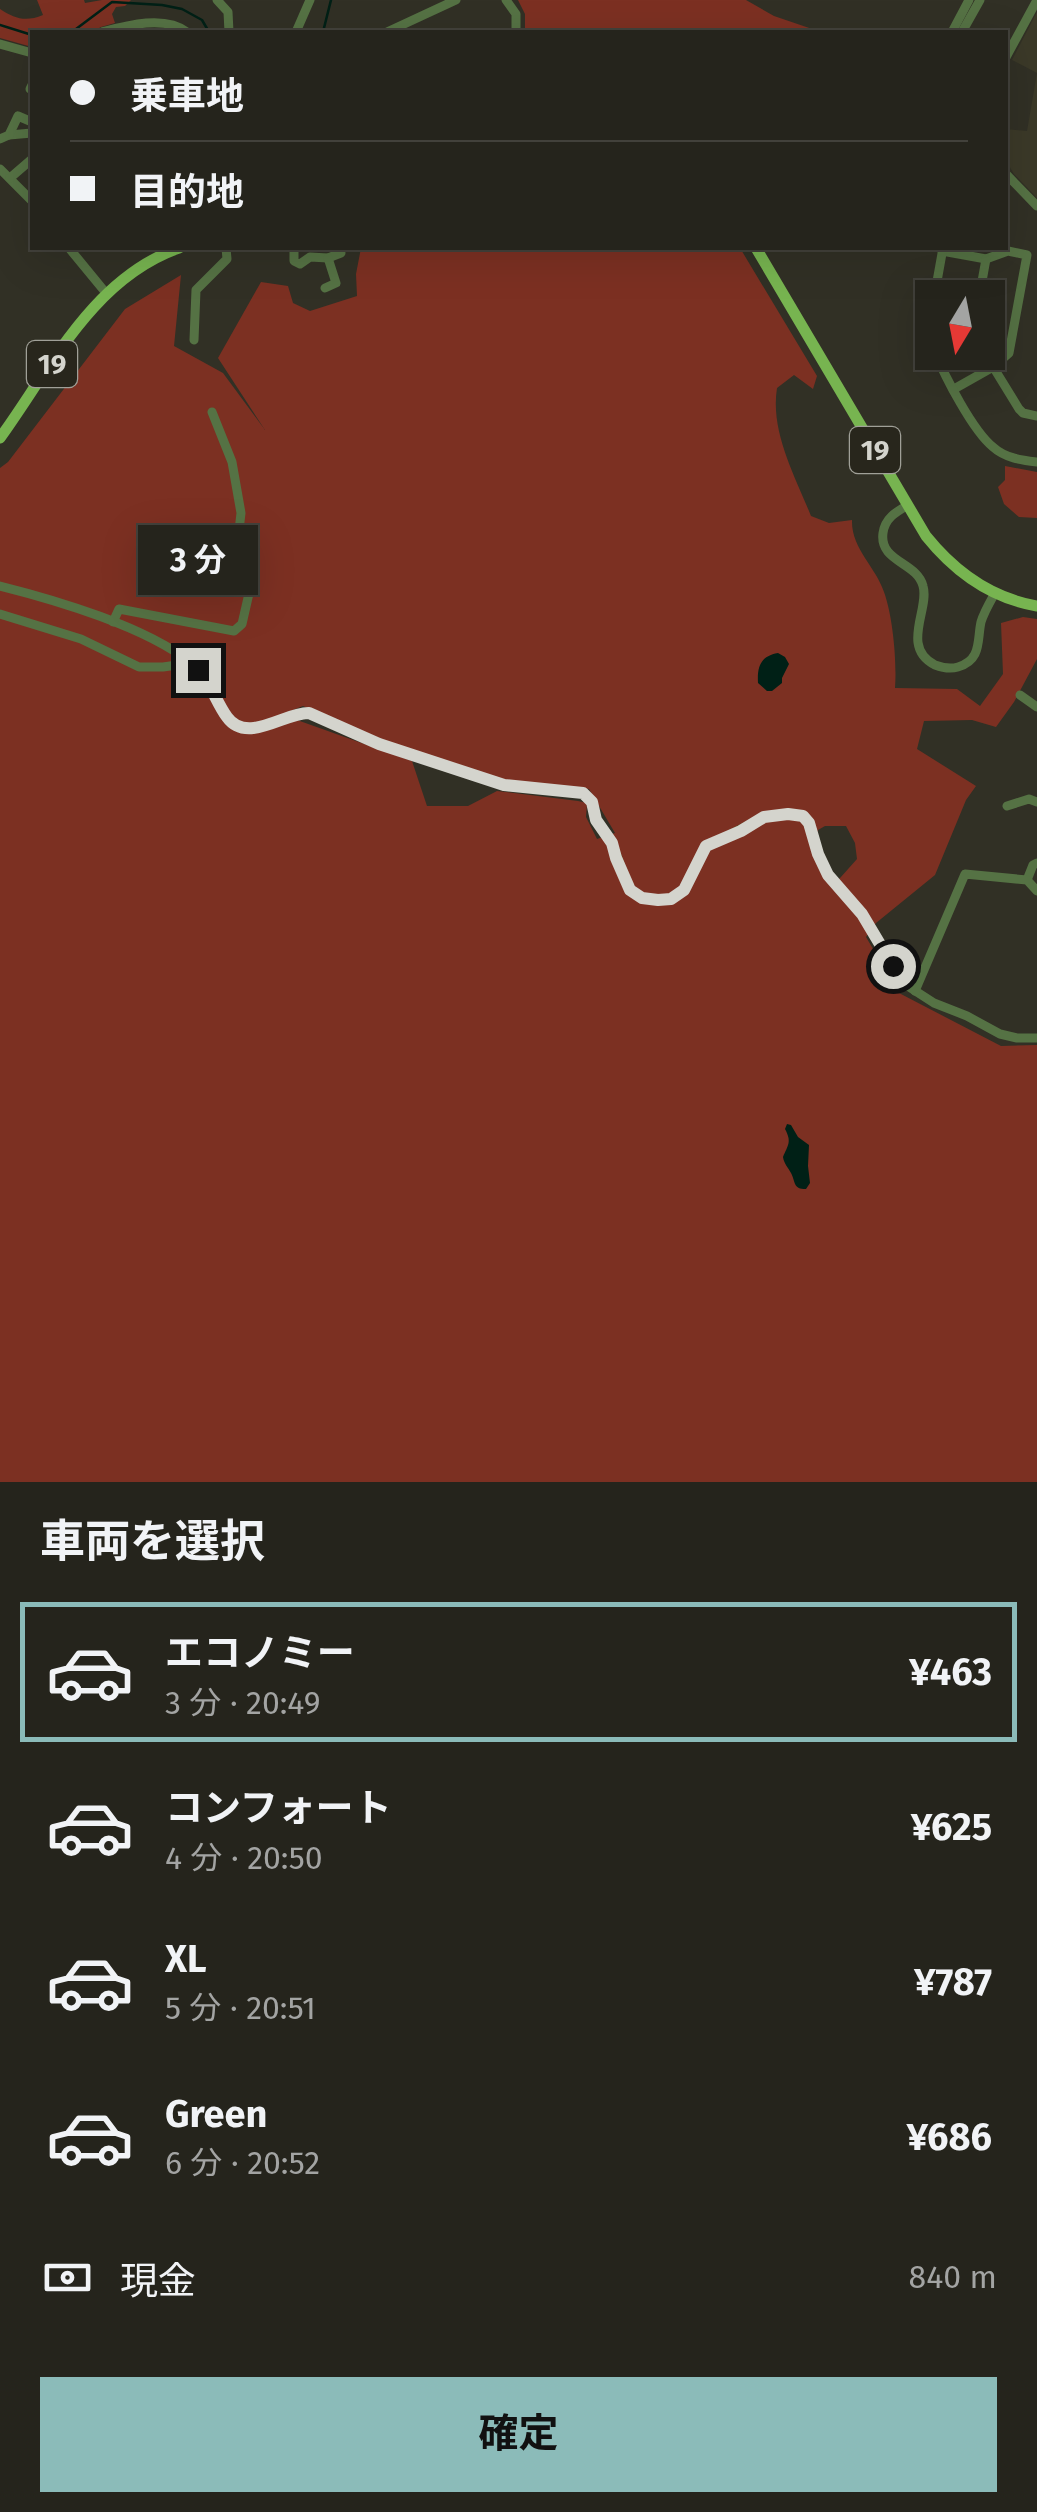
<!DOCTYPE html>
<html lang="ja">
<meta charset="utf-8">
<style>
:root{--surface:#25241c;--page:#2d2c25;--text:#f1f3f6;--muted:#a3a4a3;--line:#42413b;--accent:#8bbbb9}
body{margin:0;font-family:"Fira Sans","Noto Sans JP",sans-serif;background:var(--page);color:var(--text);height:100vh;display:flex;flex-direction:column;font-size:38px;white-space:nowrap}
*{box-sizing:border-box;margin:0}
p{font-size:32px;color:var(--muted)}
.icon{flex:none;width:55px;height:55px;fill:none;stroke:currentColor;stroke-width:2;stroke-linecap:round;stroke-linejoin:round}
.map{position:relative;height:1482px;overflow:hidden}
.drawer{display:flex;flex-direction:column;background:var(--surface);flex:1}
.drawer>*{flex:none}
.hud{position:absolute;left:30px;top:30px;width:978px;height:220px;border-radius:0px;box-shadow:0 10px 40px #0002,0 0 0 2px var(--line);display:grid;align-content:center;height:220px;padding:0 40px;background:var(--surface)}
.needle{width:65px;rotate:190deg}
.fabs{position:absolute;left:915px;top:280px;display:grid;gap:20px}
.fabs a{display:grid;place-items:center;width:90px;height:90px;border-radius:0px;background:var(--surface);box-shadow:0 10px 40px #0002,0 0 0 2px var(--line);font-size:50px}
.end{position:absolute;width:45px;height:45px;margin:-22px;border:12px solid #d4d4cd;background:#111;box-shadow:0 0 0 5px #111}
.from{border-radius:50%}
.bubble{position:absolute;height:70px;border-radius:0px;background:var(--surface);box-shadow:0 10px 40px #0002,0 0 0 2px var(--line);font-size:32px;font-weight:700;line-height:70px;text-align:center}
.hud b{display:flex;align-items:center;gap:35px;height:95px;font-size:38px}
.hud b+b{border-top:2px solid var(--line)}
.hud i{width:25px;height:25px;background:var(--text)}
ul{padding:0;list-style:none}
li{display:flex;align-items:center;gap:30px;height:140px;margin:0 20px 15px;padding:0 20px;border:5px solid transparent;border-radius:0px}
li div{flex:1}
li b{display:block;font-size:38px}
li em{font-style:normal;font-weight:700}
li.selected{border-color:var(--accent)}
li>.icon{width:90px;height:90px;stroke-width:1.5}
h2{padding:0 40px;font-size:45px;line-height:120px}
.pay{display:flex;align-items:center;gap:25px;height:110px;padding:0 40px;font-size:38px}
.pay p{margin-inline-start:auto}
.primary-button{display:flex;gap:20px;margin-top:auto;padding:20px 40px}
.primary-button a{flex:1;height:115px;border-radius:0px;background:var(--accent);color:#111;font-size:40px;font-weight:700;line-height:115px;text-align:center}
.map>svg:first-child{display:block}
.built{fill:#3b3928}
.green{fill:#7c3022;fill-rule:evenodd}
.water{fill:#002016}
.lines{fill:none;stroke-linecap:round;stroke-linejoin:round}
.stream{stroke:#002016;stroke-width:2.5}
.minor{stroke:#557244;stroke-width:9}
.major{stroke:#77b450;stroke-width:11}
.route{stroke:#d4d4cd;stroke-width:12}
.labels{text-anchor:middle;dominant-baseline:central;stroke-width:8;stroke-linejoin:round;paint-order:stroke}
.shield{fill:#28261c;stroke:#a0a098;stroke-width:2.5}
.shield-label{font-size:28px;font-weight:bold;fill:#d4d4cd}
</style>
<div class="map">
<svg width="1037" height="1482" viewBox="0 0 1037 1482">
<rect width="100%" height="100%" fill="#313025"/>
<path class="built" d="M1037,12V198L1014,174L1005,159V129L1027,131L1037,73L1012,60Z"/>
<g class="green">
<path d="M37,0H84L85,3L102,0H131L125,6L116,7L112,14L115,23L101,27L91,32H32V47L0,38V9C15,19 26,22 43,15Z"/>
<path d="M518,0H746L774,16L821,32H525V14Z"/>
<path d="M361,248H740L817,376L813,389L794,375L777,388C770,432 795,476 811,516L829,523L852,520C851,548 876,567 884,592C893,617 897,662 895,688L957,689L980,706L1003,674L1001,623L1023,617L1037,619V659L1014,702L996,727L972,720L924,721L917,749L976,786L966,800L935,875L876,923L866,937L899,993L1001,1046L1037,1045V1482H0V468L8,462L125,309L181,275L174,346L223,373L265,430L218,358L261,282L288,286L293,303L310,311L357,296L356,274ZM303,706L417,754L502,781L589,789L615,833L597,839L586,817L587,803L578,801L497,791L468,806H427L412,761L297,720L288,712ZM825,826H846L855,843L857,859L832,887L826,880L813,851L818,830Z"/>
<path d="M1005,466L1037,472V518L1019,517L1004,504L998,487L1005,480Z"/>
</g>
<g class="water">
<path d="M778,653L785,657L789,664L782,678V683L772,691H767L758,683C757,666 761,656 778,653Z"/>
<path d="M787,1124L791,1125L798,1137L809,1145L808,1166L810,1183L806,1189C793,1189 796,1183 791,1173C788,1167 784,1164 783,1157C788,1145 792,1142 785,1129Z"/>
</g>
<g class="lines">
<g class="stream">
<path d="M0,25L32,35"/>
<path d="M72,32L112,2L162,5L182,9L202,20L209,32"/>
<path d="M323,32L331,0"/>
</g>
<g class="minor">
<path d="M217,0L228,12L229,32"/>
<path d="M506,0L516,14V32"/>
<path d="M102,32C128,25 165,15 187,32"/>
<path d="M296,32L310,0"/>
<path d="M387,32L456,0"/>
<path d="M952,32L969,0"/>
<path d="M962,32L980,0"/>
<path d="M0,44L32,53"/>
<path d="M1005,59L1037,0"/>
<path d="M30,89L32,85"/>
<path d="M9,135L32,133"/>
<path d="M0,139L9,135L18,116L32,122"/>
<path d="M0,169L32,201"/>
<path d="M1005,173L1037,206"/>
<path d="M10,178L32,159"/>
<path d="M69,248L106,293"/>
<path d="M294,248V261L300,264L310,257L328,258L341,253"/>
<path d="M942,251L986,259L1008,251L1027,255L1009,353L993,367L954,389"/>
<path d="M325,288L336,283L328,258"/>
<path d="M934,298L943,248"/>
<path d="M979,298L986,259"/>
<path d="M932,306L930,329L932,344"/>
<path d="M194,340L196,290L227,259L226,248"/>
<path d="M935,352C945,377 973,431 993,447C1005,458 1021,460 1037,462"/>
<path d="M984,352L1019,409L1023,413L1037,416"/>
<path d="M908,505C896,512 885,518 883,533C879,562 917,562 923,586C930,609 900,647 935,665C943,668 951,669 958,667C982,660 977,640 981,622C984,612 990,602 995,593"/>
<path d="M0,586C56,600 147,627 191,663L163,667H139L81,639L0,614"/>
<path d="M113,622L119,609L234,631L242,624L250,589L234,574L241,513L232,462L212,412"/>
<path d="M199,669C211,683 216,702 227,717C247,745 285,712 309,713L379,744L504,785L583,793L591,802L596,820L612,843L630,890L642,898L658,900L671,899L684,890L706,847L764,817L788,814L803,816L809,823L818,854L828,875L862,914L903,983L934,1003L967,1016L1000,1034L1017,1038H1037"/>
<path d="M1020,695L1037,707"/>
<path d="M1007,806L1029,799L1037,802"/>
<path d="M1027,880L1033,865L1037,863"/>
<path d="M915,991L965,874L1027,880L1037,891"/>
</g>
<g class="major">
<path d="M756,248L926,536C955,572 990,598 1037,606"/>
<path d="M0,438C50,369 93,278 179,248"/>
</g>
</g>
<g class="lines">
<path class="route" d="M198,670C211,683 216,702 227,717C247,745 285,712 309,713L379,744L504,785L583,793L592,802L596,820L612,843L616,858L630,890L642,898L658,900L671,899L684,890L706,846L741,831L764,817L788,814L803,816L809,823L818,854L828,875L862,914L893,966"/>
</g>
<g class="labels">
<g class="shield">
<rect x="27" y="341" width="50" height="46" rx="8"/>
<rect x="850" y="427" width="50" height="46" rx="8"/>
</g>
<g class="shield-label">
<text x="52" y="364">19</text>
<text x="875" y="450">19</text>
</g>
</g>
</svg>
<div class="fabs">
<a><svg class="needle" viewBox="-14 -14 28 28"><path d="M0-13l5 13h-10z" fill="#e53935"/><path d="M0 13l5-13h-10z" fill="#a3a4a3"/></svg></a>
</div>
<i class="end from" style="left:893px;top:966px"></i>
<i class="end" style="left:198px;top:670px"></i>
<div class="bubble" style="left:138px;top:525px;width:120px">3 分</div>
<div class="hud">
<b><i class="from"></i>乗車地</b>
<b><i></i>目的地</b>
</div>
</div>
<section class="drawer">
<h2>車両を選択</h2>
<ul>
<li class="selected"><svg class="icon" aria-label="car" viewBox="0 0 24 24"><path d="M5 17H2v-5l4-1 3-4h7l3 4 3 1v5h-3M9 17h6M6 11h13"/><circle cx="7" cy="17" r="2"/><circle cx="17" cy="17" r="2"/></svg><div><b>エコノミー</b><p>3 分 · 20:49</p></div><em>¥463</em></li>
<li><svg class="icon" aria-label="car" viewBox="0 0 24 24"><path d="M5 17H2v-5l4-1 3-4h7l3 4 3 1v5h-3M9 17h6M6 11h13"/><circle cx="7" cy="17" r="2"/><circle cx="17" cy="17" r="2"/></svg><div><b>コンフォート</b><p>4 分 · 20:50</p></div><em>¥625</em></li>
<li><svg class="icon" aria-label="car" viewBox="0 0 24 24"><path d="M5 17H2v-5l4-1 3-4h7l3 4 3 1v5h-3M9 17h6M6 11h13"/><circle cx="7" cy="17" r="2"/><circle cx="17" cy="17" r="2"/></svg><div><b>XL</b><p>5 分 · 20:51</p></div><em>¥787</em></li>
<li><svg class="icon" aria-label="car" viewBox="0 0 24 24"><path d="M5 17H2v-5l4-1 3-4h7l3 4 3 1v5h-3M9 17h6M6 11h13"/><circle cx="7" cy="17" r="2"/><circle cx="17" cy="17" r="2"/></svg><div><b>Green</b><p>6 分 · 20:52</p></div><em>¥686</em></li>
</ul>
<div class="pay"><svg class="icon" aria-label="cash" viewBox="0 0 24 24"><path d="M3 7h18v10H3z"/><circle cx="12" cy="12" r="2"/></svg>現金<p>840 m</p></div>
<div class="primary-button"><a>確定</a></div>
</section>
